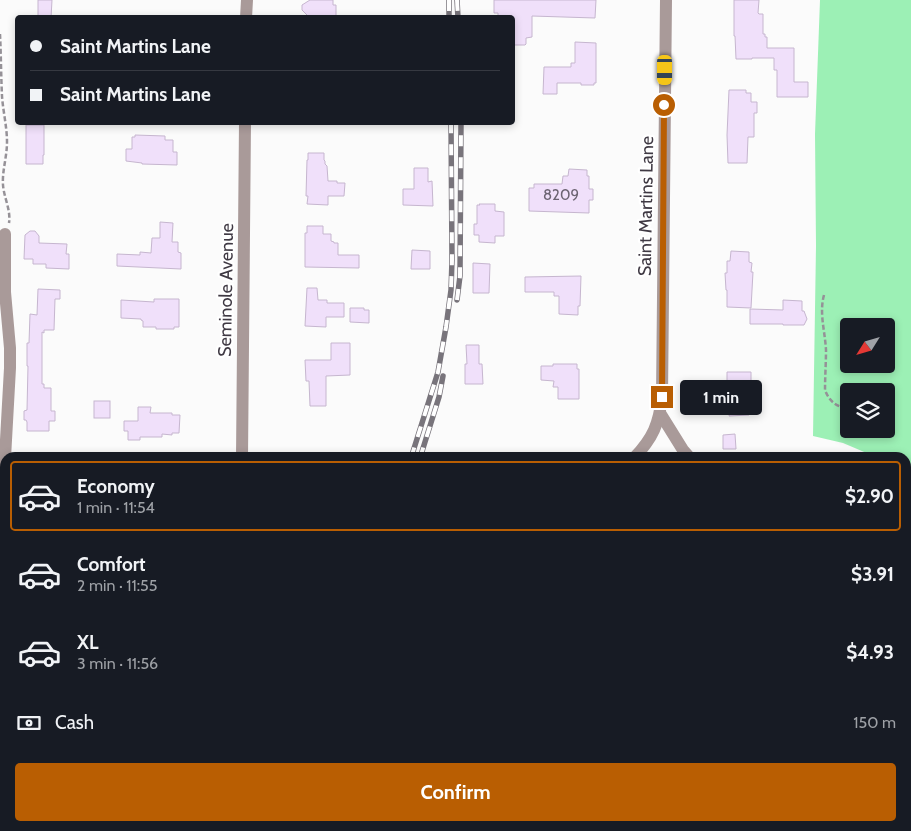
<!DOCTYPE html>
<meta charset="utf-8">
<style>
:root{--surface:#171b24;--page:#20242c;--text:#f1f3f6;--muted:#9ea1a6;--line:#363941;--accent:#b95e02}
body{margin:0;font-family:Cabin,sans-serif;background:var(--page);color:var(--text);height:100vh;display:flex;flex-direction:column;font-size:19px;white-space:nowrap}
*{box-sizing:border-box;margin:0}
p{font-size:16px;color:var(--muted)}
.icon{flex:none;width:28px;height:28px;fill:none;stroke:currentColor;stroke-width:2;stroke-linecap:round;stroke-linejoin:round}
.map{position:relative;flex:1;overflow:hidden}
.sheet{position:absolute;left:0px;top:452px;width:911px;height:379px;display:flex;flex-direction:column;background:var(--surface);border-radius:15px 15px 0 0;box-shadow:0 2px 8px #0003}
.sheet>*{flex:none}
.guide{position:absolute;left:15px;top:15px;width:500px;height:110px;border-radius:5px;box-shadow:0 2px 8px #0003;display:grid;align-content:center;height:110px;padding:0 15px;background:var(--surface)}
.needle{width:32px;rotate:233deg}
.tools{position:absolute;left:840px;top:318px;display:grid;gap:10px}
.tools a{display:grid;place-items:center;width:55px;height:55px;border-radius:5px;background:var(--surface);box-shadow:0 2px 8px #0003;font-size:25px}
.end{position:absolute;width:22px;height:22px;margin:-11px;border:6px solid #b95e02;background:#fff;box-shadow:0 0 0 2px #fff}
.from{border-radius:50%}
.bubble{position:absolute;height:35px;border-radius:5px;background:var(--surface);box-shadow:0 2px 8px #0003;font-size:16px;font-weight:800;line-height:35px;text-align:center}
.car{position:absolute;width:15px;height:30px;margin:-15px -8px;border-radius:6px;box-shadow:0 0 4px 1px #0007;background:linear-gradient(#f5c518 24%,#345 0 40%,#f5c518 0 76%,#345 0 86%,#f5c518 0)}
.guide b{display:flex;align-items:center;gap:18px;height:48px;font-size:19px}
.guide b+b{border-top:1px solid var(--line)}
.guide i{width:12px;height:12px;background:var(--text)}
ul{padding:9px 0 0;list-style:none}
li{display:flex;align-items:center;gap:15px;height:70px;margin:0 10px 8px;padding:0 5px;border:2px solid transparent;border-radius:5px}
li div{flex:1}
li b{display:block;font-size:19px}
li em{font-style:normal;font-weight:800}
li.current{border-color:var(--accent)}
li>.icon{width:45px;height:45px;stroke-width:1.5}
.pay{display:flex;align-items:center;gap:12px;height:55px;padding:0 15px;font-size:19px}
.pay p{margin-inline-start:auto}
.button{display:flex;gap:10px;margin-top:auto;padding:10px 15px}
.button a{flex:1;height:58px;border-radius:5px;background:var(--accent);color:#fff;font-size:20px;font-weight:800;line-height:58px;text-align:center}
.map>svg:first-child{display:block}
.green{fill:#9cf0b5;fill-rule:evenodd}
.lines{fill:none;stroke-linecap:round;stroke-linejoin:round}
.stream{stroke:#51d0fa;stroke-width:4}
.building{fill:#f0e0fa;stroke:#c6b6cf}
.path{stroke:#959197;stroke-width:2.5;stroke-dasharray:5 2.5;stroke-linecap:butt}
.minor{stroke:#a99a99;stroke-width:12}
.rail-casing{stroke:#78747b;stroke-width:5.5}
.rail{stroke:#fff;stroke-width:4;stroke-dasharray:11;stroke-linecap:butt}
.route{stroke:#b95e02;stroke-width:6}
.labels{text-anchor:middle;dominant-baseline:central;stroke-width:4.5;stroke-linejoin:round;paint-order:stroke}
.number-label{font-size:15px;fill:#6b6371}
.street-label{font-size:18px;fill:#3f3943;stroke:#fff}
</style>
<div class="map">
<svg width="911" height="831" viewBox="0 0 911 831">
<rect width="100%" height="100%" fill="#fbfbfb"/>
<g class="green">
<path d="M820,0H911V477L906,474V458L876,457L843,443L813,436L816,246L815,134ZM849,326H886V364H849ZM849,391H886V429H849Z"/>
<path d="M906,520L911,524V647L906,645Z"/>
</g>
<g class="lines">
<path class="stream" d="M871,826L872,831"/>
</g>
<g class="building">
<path d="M38,0H52L51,18H38Z"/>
<path d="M310,0H333V5H336V18H310L302,10V5Z"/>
<path d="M494,0H596L595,18L532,16V37L526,38V44L525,45H512V18H498V13H494Z"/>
<path d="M734,0H759L758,13L759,14H763V34H765V37H767V48H794V82H808V97H777V70H774V58H752V59H736L735,36H734Z"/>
<path d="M575,42L596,43V83H594V85H581V83H557V94H543L544,67H571V63H575Z"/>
<path d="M729,90H746V93H751V102H757V113H754V137H748L747,163H728L727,135Z"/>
<path d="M26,125H44V155H43V164H26Z"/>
<path d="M135,135L165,136V140H173V152H177V165L142,164V163L126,161V149H132V137H135Z"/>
<path d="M308,153H324V160L325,161V164L327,166L328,181H337V183H345L344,196H328V205L307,204L308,196H306L307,160H308Z"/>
<path d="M414,168H428V182L432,181L433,206L403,205V189H414Z"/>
<path d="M569,169L587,170V176H589V189H593V200H589V213L529,211V188H534V184H562L563,176H568Z"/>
<path d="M479,204H495V211L504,212V236H495V243L479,242V235H474V224H477V205H480Z"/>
<path d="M160,222L173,223L172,242H178V252L181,253V269L117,266V254L140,255V252L151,253L152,238H160Z"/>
<path d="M307,226H323V234H331V241L334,242V243H338V255H359V268L305,267V233H307Z"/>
<path d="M30,231H35L39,236V243L67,244L66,254H69V269L46,268V264H33V259H24L25,235Z"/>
<path d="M412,250L430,251V269H411Z"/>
<path d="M731,251L749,252V262L752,263L751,272H753L751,308L727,307V290H726L725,273H727V261H730Z"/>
<path d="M473,263L490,264L489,293H473Z"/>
<path d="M581,276L580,306H578V315L559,314V296H554V292H525V277Z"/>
<path d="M307,288H317L318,300H327V303H344V317H326V327L305,326Z"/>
<path d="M38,289L60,290V299H55L54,330H44V333L42,332V384H44V388H51V411H55V421H49V431H27V422L26,420H24V411L27,410L28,366H27V343H29L30,314L37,315Z"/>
<path d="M154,299H179V327H174V329H156V327H143V321L141,320V319L121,318V300L154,302Z"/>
<path d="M783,300L802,301V311H804L807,319L804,325H783V324H750V309L783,310Z"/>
<path d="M350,308H364V310H369V323L350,322Z"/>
<path d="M331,343H350V375L326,376V406H310L309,381H306L305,360H331Z"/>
<path d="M466,345H479V364H482L483,384H465V364H467Z"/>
<path d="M553,364H577V369H579V399H558V387H553L554,381L541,380V366H553Z"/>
<path d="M727,372H751V411H749V415L729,416L730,412H726V383L727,382Z"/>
<rect x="94" y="401" width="16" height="17"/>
<path d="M138,407H151L150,413H172V415H180L179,433H172V435L162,434V437H140V440H128V431H124V421H138Z"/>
<path d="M735,434L736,449H723V435Z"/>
</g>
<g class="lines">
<g class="path">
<path d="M0,34C1,54 1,75 2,96C3,111 7,127 7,142C7,157 2,171 3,185C4,198 11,210 9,223"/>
<path d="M824,295C819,313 825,331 826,350C826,363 825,377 825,390C829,401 837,408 849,408"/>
</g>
<g class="minor">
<path d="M246,18L247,0"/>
<path d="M660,413L683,450L690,458"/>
<path d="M5,458L10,368V348L5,292V234"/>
<path d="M242,458L245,122"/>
<path d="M634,458C653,438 659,424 662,397L666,0"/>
<path d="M0,485L5,458"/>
<path d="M906,497L911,499"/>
<path d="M0,791H5"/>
<path d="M238,826V831"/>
<path d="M257,831L261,826"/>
</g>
<g class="rail-casing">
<g id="rail">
<path d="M449,0V18"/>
<path d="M457,0L458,18"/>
<path d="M457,300L460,276L461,122"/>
<path d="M411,458L438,372L446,327L451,290L452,260L451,122"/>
<path d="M420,458L439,397L443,376"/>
<path d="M190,831L194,826"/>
<path d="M200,831L204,826"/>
</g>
</g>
<use href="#rail" class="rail"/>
</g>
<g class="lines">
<path class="route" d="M662,397L664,105"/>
</g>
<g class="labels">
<g class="number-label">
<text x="561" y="195">8209</text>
</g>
<g class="street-label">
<text transform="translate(646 206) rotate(-89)">Saint Martins Lane</text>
<text transform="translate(226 290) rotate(-89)">Seminole Avenue</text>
</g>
</g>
</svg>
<div class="tools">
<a><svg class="needle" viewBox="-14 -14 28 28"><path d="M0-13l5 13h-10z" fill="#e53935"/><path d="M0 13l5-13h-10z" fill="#9ea1a6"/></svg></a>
<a><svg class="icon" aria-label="layers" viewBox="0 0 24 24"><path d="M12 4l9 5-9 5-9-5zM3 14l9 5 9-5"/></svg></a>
</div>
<i class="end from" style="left:664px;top:105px"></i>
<i class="end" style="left:662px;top:397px"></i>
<div class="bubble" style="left:680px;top:380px;width:82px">1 min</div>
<i class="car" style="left:665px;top:70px;rotate:180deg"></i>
<div class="guide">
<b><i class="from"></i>Saint Martins Lane</b>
<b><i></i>Saint Martins Lane</b>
</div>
<section class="sheet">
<ul>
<li class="current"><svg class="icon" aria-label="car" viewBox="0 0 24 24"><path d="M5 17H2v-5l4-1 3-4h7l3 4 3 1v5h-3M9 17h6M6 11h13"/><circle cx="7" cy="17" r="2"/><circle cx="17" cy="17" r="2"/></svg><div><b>Economy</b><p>1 min · 11:54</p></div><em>$2.90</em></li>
<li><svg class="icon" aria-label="car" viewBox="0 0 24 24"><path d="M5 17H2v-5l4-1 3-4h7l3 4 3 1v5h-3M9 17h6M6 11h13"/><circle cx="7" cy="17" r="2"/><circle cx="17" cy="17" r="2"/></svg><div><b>Comfort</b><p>2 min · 11:55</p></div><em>$3.91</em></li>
<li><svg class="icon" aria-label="car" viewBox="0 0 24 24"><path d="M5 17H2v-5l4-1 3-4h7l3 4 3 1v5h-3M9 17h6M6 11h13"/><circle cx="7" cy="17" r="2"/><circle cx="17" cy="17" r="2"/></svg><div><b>XL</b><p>3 min · 11:56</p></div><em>$4.93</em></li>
</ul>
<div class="pay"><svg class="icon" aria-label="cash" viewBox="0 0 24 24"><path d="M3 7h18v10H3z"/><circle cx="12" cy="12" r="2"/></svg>Cash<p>150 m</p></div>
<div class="button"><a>Confirm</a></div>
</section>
</div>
